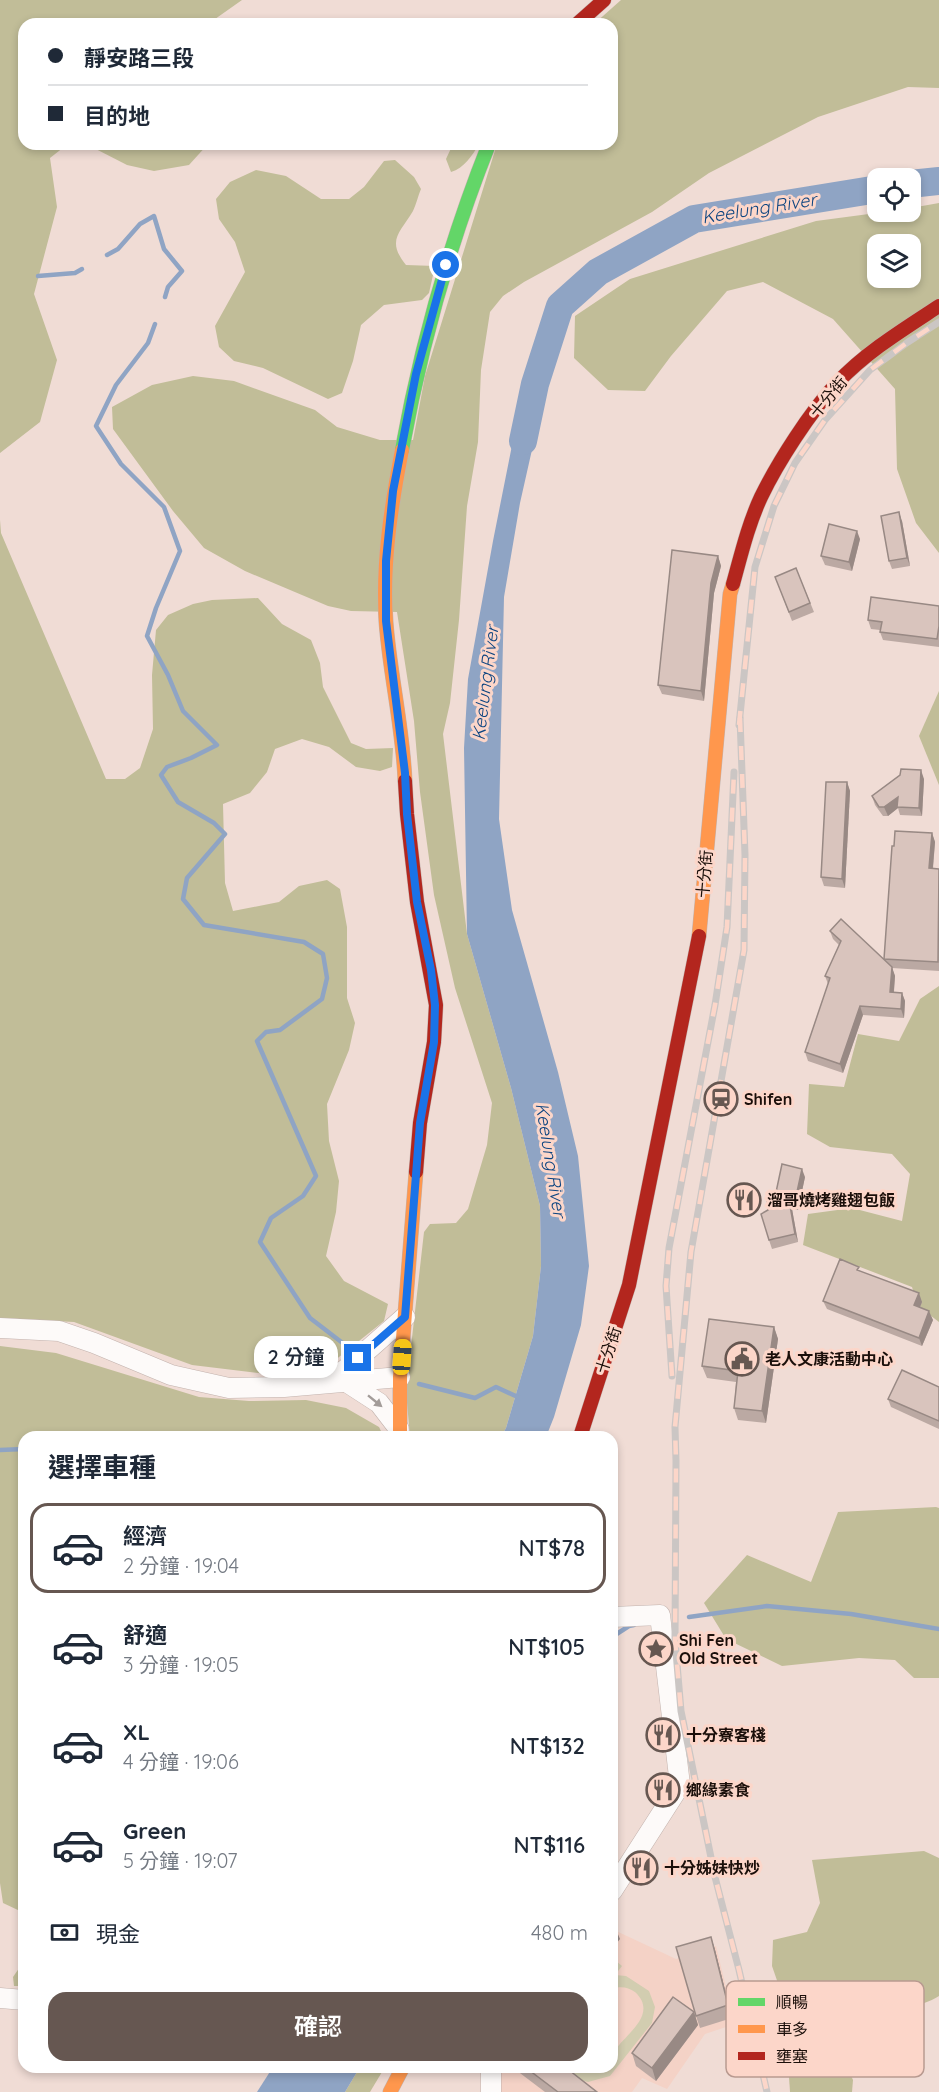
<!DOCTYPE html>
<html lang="zh-TW">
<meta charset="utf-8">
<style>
:root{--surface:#fff;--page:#f2f2f3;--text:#1f2937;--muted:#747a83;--line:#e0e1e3;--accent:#665751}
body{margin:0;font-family:Quicksand,"Noto Sans TC",sans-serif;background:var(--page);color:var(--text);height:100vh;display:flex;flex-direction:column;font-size:22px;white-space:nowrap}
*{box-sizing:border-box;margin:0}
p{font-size:20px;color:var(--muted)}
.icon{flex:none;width:33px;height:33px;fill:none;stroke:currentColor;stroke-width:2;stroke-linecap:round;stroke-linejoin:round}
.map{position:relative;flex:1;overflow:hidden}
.drawer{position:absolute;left:18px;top:1431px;width:600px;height:642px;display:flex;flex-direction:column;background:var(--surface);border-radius:18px;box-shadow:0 3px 9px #0003}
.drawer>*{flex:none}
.banner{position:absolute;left:18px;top:18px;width:600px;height:132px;border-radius:18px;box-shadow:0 3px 9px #0003;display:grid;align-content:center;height:132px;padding:0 30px;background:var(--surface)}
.controls{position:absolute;left:867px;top:168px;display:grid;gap:12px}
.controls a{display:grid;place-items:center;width:54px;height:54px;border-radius:12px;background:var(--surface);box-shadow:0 3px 9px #0003;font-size:30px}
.end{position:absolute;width:27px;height:27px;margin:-14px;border:8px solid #1a73e8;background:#fff;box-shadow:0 0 0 3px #fff}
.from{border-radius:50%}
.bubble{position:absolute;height:42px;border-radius:18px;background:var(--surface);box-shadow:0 3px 9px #0003;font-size:20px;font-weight:600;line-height:42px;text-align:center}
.car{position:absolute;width:18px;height:36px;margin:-18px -9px;border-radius:8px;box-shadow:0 0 4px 2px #0007;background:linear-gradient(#f5c518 24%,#345 0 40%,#f5c518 0 76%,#345 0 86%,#f5c518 0)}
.banner b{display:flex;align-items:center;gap:21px;height:57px;font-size:22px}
.banner b+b{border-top:2px solid var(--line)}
.banner i{width:15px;height:15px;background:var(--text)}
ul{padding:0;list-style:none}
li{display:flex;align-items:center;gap:18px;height:90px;margin:0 12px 9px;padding:0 18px;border:3px solid transparent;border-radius:18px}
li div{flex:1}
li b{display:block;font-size:22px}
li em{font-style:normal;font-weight:600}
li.current{border-color:var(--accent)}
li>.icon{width:54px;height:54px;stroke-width:1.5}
h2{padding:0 30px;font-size:27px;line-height:72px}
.pay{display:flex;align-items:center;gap:15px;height:66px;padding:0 30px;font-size:22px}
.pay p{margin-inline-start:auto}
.action{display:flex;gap:12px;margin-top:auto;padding:12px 30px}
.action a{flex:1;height:69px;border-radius:18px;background:var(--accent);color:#fff;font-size:24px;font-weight:600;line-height:69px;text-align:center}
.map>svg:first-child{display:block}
.built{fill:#f4d2c6}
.green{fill:#d2cdb0}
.forest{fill:#c1bd98;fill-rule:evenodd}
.water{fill:#8fa4c4}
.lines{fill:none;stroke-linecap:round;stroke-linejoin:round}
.stream{stroke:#8fa4c4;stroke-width:4.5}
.river{stroke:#8fa4c4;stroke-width:28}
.street-casing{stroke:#c2b2ad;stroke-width:21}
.fast-casing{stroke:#c2b2ad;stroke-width:15}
.slow-casing{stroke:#c2b2ad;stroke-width:15}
.jam-casing{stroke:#c2b2ad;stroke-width:15}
.street{stroke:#fdfaf9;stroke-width:20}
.fast{stroke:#63d668;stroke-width:14}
.slow{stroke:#ff974d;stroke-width:14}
.jam{stroke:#b3261e;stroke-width:14}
.rail-casing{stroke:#cbc6c4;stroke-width:7}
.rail{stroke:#fcd6c9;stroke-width:4.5;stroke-dasharray:14;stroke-linecap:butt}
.wall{fill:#bba9a3}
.shaded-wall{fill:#988984}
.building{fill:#d9c4bd;stroke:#988984;stroke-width:1.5}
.oneway{fill:#a39c99}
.route{stroke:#1a73e8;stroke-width:8}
.labels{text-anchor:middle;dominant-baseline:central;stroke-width:6;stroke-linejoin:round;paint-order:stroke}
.street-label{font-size:16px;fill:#1b0f0a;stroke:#fcd6c9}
.poi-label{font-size:16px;font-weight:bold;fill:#1b0f0a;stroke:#fcd6c9;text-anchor:start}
.water-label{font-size:18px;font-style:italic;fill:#0c4480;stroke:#fcd6c9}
.key{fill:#fcd6c9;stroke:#b89a90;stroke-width:1.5}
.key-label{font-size:16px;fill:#1b0f0a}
</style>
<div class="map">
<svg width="939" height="2092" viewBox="0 0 939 2092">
<rect width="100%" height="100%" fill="#f0dcd5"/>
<path class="built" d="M612,1929L676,1959L716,1946L735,2024L705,2034L667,2089L642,2078L632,2092H496L494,2067H612Z"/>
<path class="green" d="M616,1961L622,1966L615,1975L626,1976L649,1991L655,2007L652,2023L610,2076L588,2082L573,2078L561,2067C571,2067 578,2071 587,2071C596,2072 603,2067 612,2067C612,2064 611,2060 612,2057C616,2039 662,2017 635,1992C628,1987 620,1986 612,1989V1966Z"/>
<g class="forest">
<path d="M0,0H242L208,24H24V144H75L64,147L50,158L57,207L34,294L57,360L40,422L0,453Z"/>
<path d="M621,0H939V88L908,87L818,117L709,173L652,212L524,282L503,296L490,312L481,370L478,442L467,506L459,620L450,703L443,734L467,934L511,1088L540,1206L541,1266L533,1336L506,1428L501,1437H410L406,1391L424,1232L430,1224L456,1223L468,1209L487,1145L492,1103L455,988L434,895L420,792L414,721L397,612L351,611L328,606L245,571L204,548L173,511L113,429L112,407L152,385L193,376L234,381L315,410L337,427L380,440H413L425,376L497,144H612V24H594Z"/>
<path d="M86,144H208L189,165L154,171L127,165Z"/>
<path d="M453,144H479C472,156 464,168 451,172L446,159Z"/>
<path d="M395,160L414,177L421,189C418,196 416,205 413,211C400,233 386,240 406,265L435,266L429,293L422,300L384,305L361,325L353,361L342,393L328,399L263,368L234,361L219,347L215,326L245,272L235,242L219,219L216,199L230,182L256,170L286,176L321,199H349L364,187L384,161Z"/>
<path d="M939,203V553L916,523L897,469L895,389L833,319L763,282L727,291L671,356L645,391L608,390L574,358L575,316L630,279L816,221L884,212H910L911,208ZM878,244H910V278H878Z"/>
<path d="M0,520L1,533L106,779H125L140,768L153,729L152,675L156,630L168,615L193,604L212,600L258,598L282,624L311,640L320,663L323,687L351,743L366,749L393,748L392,767L380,771L356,767L329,747L302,739L275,749L267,772L250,793L223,804L225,883L233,911L279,902L299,886L327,880L340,889L347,927V998L355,1023L349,1050L327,1104L329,1141L339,1181L336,1212L326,1256L344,1281L388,1304L384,1321L334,1361L305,1374L275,1375L192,1365L74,1322L0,1318Z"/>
<path d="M939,691V785L919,736Z"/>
<path d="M939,986V1322L918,1306L912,1287L803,1245L808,1214L852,1208L902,1221L910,1174L892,1154L830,1147L807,1134L809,1084L844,1087L858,1034L899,1041L920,999Z"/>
<path d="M0,1346L56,1353L199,1397L249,1401L306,1400L346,1408L379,1427L384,1437H24V1911H20L3,1903L0,1883Z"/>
<path d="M936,1507L939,1508V1678H914L895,1660L859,1658L782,1666L726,1639L704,1603L747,1555L811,1582L838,1512Z"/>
<path d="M924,1851L939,1858V1996C918,2010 863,2016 839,2012C821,2009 799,1998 781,1992L772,1966L773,1940L807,1932L820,1903L812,1860Z"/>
<path d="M24,1961V1986H14L13,1977Z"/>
<path d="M805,2053L848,2069L853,2080L852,2092H790L788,2062Z"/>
<path d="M360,2067H385L370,2092H345Z"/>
</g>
<g class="water">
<path d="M521,400L539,410L538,423L520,503L504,597L499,819L512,910L558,1072L578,1156L589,1266L581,1325L554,1417L546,1437H501L506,1428L533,1336L541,1266L540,1206L511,1088L467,934L464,748L468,679L493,541Z"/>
<path d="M273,2067H360L345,2092H257Z"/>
</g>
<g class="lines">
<g class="stream">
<path d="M107,255L118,249L140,224L154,216L164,249L182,271L168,287L165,297"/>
<path d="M38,276L75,273L82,269"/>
<path d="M155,324L148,343L116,385L96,426L121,464L164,507L180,551L156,608L147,636L168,675L183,711L217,745L191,758L167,767L161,775L178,802L214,823L225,834L187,878L183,899L204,925L304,942L323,954L327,978L322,999L280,1030L266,1032L257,1041L316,1176L303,1196L271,1218L260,1242L310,1318L357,1354"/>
<path d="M419,1384L475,1398L496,1387L520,1398"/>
<path d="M0,1450L24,1449"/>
<path d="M689,1617L767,1606L851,1614L939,1629"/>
<path d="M612,1637L629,1626L634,1625"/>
</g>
<g class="river">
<path d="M910,184L939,181"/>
<path d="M523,441L535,384L560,306L598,272L694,219L878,189"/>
</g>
<g class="street-casing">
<g id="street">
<path d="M0,1328L59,1331L94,1343L171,1375L229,1388L284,1387L400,1377"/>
<path d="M328,1381L346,1369L405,1317"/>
<path d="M345,1381L379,1403L399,1429"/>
<path d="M612,1617L660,1615L680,1785L612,1891"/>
<path d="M0,1998L24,2000"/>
<path d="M491,2092V2067"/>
</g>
</g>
<g class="fast-casing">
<path id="fast" d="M402,450C421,345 450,242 489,144"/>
</g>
<g class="slow-casing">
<g id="slow">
<path d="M402,450C391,506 382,565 386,622C390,675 403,728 405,781"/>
<path d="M699,936L730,594L733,584"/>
<path d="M400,1437V1377L416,1172"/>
<path d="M390,2092L403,2067"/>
</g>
</g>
<g class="jam-casing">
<g id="jam">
<path d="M577,24L604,0"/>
<path d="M733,584C741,555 748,525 761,497C778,462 810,412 837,383C866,352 904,329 939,306"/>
<path d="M405,781L407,814L417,902L436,1005L434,1042L420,1123L416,1172"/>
<path d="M580,1437L629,1285L699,936"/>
</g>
</g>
<use href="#street" class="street"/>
<use href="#fast" class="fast"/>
<use href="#slow" class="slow"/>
<use href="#jam" class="jam"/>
<g class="rail-casing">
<g id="rail">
<path d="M740,718L745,855L744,950L691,1252L675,1427L676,1461L675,1640L681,1711L715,1877L739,1970L767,2092"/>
<path d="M739,725L755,567L774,506L795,463L825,420L870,370L908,342L939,322"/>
<path d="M672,1376L666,1286L669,1248L715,1005L727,927L734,772"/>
</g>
</g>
<use href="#rail" class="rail"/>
</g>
<g class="wall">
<path d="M902,521L910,566L892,569L889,561Z"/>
<path d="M860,539L852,571L825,565L821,556Z"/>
<path d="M718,556L721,566L714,593L704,701L662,694L658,685Z"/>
<path d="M796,568L814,612L792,621L775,577Z"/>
<path d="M939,606V647L883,640L880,632V630L871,629L868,620Z"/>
<path d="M924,779L922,816L900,815L898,808L888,816H883L875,805L872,796Z"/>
<path d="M847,782L850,791L845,888L824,886L821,877Z"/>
<path d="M932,833L935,842L933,869H939V971L892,968L895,976L894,992L902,993L905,1001L904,1018L863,1015L843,1073L808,1061L805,1052L828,984L825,976L839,945L833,939L830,931L885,960L894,846Z"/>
<path d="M805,1177L798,1210L792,1209L798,1242L772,1249L769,1240L768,1210L775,1197Z"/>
<path d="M860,1271L922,1302L920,1308L933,1320L922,1346L827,1309L823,1301Z"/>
<path d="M774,1327L778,1339L766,1423L738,1420L734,1408L736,1382L707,1378L702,1366Z"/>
<path d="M939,1387V1429L891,1407L888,1399Z"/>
<path d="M711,1937L715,1950L732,2018L700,2028L696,2016Z"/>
<path d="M694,2012L698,2025L656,2081L636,2066L632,2053Z"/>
<path d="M512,2067H565L597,2092H545Z"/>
</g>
<g class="shaded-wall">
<path d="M899,512L902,521L910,566L907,558Z"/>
<path d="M857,531L860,539L852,571L849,562Z"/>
<path d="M718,556L721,566L714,593L704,701L701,691L711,583Z"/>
<path d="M921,770L924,779L922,816L919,808Z"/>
<path d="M847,782L850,791L845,888L842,879Z"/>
<path d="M898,797V808L888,816L884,807Z"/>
<path d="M932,833L935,842L932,877L929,868Z"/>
<path d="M892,967L895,976L893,1001L890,992Z"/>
<path d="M902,993L905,1001L904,1018L901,1009Z"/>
<path d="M860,1006L863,1015L843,1073L840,1064Z"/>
<path d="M802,1169L805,1177L798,1210L795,1201Z"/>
<path d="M789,1200L792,1209L798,1242L795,1234Z"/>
<path d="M919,1293L922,1302L917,1314L914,1305Z"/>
<path d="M929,1311L933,1320L922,1346L919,1338Z"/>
<path d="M774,1327L778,1339L766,1423L762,1411Z"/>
<path d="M615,1927L620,1939L612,1949V1931Z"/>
<path d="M711,1937L715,1950L732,2018L728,2005Z"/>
<path d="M694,2012L698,2025L656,2081L652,2068Z"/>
</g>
<g class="building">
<path d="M899,512L907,558L889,561L881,516Z"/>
<path d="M829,524L857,531L849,562L821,556Z"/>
<path d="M672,550L718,556L711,583L701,691L658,685Z"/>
<path d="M796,568L810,603L789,612L775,577Z"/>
<path d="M871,597L939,606V626L937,639L880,632L882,622L868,620Z"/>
<path d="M901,769L921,770L919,808L897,807L898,797L884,807H879L872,796L900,775Z"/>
<path d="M826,782H847L842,879L821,877Z"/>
<path d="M895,831L932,833L929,868L939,869L938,962L884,959L892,846H894Z"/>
<path d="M841,919L892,967L890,992L902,993L901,1009L860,1006L840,1064L805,1052L830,978L825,976L841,941L830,931Z"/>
<path d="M782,1164L802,1169L795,1201L789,1200L795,1234L769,1240L761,1214L768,1210L767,1196L775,1197Z"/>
<path d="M840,1259L859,1267L857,1270L919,1293L914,1305L929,1311L919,1338L823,1301Z"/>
<path d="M709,1319L774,1327L762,1411L734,1408L738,1371L702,1366Z"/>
<path d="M902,1370L939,1387V1421L888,1399Z"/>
<path d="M711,1937L728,2005L696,2016L676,1947Z"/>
<path d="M673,1997L694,2012L652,2068L632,2053Z"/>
<path d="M525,2067H565L597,2092H558Z"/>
</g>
<defs><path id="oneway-solid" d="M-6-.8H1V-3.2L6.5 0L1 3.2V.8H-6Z" transform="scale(1.5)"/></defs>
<use class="oneway" href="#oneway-solid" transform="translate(375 1401) rotate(39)"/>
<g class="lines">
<path class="route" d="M358,1358L405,1317L420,1123L434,1042L435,1005L431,970L417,902L407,814L405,773L386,621V561L393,491L416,374L446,265"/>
</g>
<defs>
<g id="station-ring" transform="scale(1.725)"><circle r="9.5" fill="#fcd6c9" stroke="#665751" stroke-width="1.5"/><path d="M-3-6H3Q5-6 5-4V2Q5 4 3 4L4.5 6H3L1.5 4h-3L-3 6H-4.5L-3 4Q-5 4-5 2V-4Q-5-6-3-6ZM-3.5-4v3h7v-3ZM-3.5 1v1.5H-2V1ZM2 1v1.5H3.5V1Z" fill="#665751"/></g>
<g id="restaurant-ring" transform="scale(1.725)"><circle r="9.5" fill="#fcd6c9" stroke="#665751" stroke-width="1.5"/><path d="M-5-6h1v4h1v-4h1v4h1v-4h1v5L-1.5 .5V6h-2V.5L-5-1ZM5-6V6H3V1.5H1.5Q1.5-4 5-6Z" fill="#665751"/></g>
<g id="civic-ring" transform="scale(1.725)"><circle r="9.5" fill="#fcd6c9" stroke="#665751" stroke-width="1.5"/><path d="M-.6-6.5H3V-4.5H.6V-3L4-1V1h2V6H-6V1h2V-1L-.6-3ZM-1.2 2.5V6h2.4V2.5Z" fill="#665751"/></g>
<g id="sight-ring" transform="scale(1.725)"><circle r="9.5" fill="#fcd6c9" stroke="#665751" stroke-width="1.5"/><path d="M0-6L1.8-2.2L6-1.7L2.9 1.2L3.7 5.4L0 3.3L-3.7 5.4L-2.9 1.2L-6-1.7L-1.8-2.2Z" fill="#665751"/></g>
</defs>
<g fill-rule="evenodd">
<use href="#station-ring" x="721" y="1099"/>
<use href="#restaurant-ring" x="744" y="1200"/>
<use href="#civic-ring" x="742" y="1359"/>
<use href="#sight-ring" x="656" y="1649"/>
<use href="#restaurant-ring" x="663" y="1735"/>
<use href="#restaurant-ring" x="663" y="1790"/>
<use href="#restaurant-ring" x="641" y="1868"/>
</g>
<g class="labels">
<g class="street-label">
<text transform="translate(828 397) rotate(-50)">十分街</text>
<text transform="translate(704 874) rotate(-85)">十分街</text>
<text transform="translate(608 1350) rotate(-72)">十分街</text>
</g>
<g class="poi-label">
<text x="744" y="1099">Shifen</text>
<text x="767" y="1200">溜哥燒烤雞翅包飯</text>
<text x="765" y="1359">老人文康活動中心</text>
<text x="679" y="1640">Shi Fen<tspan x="679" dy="18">Old Street</tspan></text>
<text x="686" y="1735">十分寮客棧</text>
<text x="686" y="1790">鄉緣素食</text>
<text x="664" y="1868">十分姊妹快炒</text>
</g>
<g class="water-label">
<text transform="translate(759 208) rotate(-9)">Keelung River</text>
<text transform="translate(485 683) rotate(-83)">Keelung River</text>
<text transform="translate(551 1160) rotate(81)">Keelung River</text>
</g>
</g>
<rect x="726" y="1981" width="198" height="96" rx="9" class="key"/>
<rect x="738" y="1998" width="27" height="8" fill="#63d668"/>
<rect x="738" y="2025" width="27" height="8" fill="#ff974d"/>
<rect x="738" y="2052" width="27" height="8" fill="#b3261e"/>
<g class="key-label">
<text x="776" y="2008">順暢</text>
<text x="776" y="2035">車多</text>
<text x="776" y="2062">壅塞</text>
</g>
</svg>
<div class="controls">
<a><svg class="icon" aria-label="locate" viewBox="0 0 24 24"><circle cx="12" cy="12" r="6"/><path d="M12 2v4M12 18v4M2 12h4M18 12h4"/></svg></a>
<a><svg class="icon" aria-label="layers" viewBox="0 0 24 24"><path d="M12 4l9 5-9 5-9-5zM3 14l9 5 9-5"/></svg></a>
</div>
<i class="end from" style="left:446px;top:265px"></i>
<i class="end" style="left:358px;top:1358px"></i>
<div class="bubble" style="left:254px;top:1336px;width:84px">2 分鐘</div>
<i class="car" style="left:402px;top:1357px;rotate:4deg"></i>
<div class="banner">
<b><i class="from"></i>靜安路三段</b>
<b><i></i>目的地</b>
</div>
<section class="drawer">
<h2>選擇車種</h2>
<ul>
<li class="current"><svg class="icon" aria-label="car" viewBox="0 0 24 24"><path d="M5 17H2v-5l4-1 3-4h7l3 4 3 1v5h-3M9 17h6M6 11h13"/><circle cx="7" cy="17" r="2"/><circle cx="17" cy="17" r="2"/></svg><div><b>經濟</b><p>2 分鐘 · 19:04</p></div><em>NT$78</em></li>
<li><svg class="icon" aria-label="car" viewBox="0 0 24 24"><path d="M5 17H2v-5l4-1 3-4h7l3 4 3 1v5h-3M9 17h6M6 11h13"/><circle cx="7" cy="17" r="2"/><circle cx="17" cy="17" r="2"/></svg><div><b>舒適</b><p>3 分鐘 · 19:05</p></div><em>NT$105</em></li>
<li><svg class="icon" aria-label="car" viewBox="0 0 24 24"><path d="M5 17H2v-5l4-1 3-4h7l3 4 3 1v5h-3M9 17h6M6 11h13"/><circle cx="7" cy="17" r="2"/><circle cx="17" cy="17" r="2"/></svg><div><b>XL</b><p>4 分鐘 · 19:06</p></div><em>NT$132</em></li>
<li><svg class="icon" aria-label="car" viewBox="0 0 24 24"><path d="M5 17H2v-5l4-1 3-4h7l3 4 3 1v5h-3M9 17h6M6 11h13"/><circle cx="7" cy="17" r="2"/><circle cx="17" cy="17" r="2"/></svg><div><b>Green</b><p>5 分鐘 · 19:07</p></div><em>NT$116</em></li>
</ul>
<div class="pay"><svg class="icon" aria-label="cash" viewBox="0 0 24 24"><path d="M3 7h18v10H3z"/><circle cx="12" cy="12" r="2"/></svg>現金<p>480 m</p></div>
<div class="action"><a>確認</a></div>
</section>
</div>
